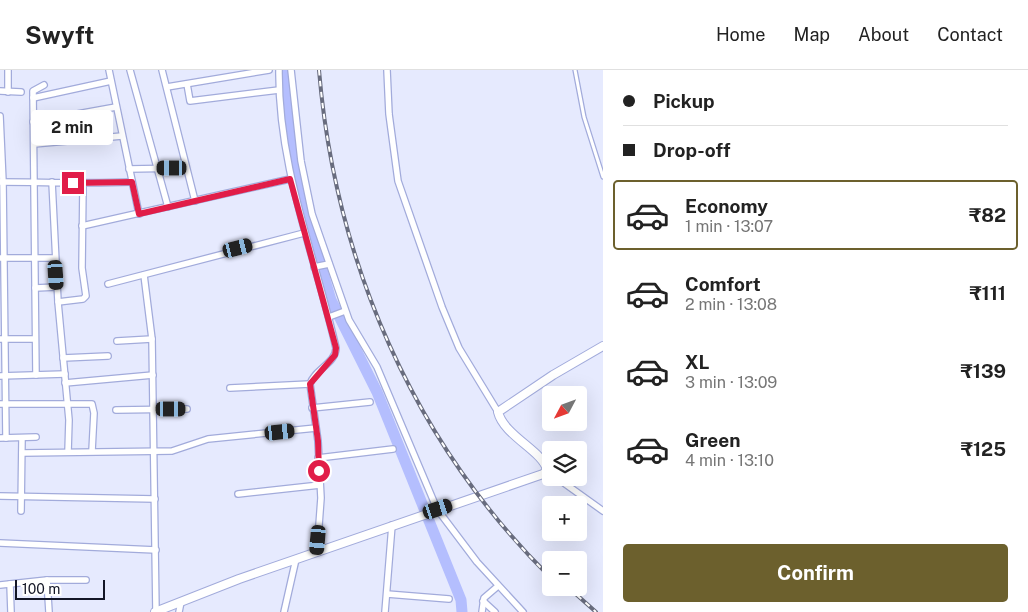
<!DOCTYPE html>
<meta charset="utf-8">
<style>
:root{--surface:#fff;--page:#f2f2f2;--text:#222;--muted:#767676;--line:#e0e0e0;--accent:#6c602d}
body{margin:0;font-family:"Public Sans",sans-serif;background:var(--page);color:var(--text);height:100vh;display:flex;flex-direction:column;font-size:19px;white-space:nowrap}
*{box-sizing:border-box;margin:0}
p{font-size:16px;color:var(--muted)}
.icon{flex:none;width:28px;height:28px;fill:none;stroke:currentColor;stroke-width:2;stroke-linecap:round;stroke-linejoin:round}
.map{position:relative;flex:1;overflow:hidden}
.drawer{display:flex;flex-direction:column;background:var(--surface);width:425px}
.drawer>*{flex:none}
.banner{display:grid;align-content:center;height:110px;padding:0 20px;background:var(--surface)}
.needle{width:32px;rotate:229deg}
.controls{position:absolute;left:542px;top:316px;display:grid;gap:10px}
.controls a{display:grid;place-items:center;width:45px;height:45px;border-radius:5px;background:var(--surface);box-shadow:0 5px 20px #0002;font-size:25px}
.scale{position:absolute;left:15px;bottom:12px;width:90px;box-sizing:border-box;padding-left:5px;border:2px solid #131627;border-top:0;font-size:14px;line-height:18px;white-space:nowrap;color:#131627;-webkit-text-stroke:4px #fff;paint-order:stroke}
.end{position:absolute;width:22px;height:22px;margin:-11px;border:6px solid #e11d48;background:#fff;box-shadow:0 0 0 2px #fff}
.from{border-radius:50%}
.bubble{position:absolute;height:35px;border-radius:5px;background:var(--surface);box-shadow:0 5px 20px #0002;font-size:16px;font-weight:700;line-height:35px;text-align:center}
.car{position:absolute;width:15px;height:30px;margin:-15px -8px;border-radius:6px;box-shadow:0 0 4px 1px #0007;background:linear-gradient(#222 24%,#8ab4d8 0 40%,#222 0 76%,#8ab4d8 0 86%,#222 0)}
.banner b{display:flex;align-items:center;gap:18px;height:48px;font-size:19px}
.banner b+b{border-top:1px solid var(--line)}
.banner i{width:12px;height:12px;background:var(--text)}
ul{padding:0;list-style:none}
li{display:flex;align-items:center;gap:15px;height:70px;margin:0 10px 8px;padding:0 10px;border:2px solid transparent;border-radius:5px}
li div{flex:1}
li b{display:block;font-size:19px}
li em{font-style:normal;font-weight:700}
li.active{border-color:var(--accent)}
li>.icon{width:45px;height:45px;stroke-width:1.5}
.action{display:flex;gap:10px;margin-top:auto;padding:10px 20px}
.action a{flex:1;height:58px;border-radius:5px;background:var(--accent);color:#fff;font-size:20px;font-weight:700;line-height:58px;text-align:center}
header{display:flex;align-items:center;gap:30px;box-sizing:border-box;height:70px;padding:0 25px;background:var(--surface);border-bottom:1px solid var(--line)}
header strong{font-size:24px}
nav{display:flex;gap:28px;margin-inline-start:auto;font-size:18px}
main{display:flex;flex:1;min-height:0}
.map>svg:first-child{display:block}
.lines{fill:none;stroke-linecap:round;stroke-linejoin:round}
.river{stroke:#b4befe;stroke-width:11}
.service-casing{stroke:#a2abdb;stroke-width:5.5}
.minor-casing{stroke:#a2abdb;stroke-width:8}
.tertiary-casing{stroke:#a2abdb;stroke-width:10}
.service{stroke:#fff;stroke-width:3}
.minor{stroke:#fff;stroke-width:5.5}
.tertiary{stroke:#fff;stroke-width:8}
.rail-casing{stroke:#686c7e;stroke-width:4}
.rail{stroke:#fff;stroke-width:2;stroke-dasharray:5.5;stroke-linecap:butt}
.route{stroke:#e11d48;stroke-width:6}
</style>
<header>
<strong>Swyft</strong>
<nav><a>Home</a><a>Map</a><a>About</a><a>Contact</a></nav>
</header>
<main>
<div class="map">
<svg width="603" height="542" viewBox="0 0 603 542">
<rect width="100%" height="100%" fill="#e6eafe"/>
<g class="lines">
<path class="river" d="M286,0L288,42L293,86L307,150L331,230L377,322L461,530L462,542"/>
<g class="service-casing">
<path id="service" d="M575,0L584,47L603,107"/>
</g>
<g class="minor-casing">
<g id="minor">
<path d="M109,0L139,144"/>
<path d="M130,0L168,137"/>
<path d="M162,0L195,131"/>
<path d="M279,0C278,97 315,185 336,278C336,293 314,300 310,314L318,371L321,428L317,482"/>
<path d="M291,0L301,91L312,144L349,250L377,297L437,439L477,492L523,542"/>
<path d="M387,0L389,44L398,111L442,237L459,278L498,342"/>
<path d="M187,14L190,31L279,20"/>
<path d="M167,17L269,0"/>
<path d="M0,21L21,22"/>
<path d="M8,22V0"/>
<path d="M33,28L111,11"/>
<path d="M0,46L3,112L6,368"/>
<path d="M33,52L116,37"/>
<path d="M34,74L122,66"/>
<path d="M129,99L186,98"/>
<path d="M0,112C44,112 88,114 132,112"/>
<path d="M52,112L58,232L69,350L68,382"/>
<path d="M82,156L290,109"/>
<path d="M0,188H55"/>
<path d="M314,197L329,194"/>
<path d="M144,205L152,269L156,542"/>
<path d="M108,214L304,163"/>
<path d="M35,218L57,217"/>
<path d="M58,232L83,229L86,226L82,198L83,115"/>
<path d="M329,247L345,241"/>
<path d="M0,269H34"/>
<path d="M117,271L152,269"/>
<path d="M63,288L108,286"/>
<path d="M36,305L33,21L44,15"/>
<path d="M0,306L65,304"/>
<path d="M65,313L153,305"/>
<path d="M230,318L310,314"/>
<path d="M0,334H92L94,343L92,381"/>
<path d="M312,338L370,332"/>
<path d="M116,340L187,339"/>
<path d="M0,368L36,367"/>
<path d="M22,383L172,381L208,369L316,358"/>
<path d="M318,388L393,379"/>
<path d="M557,408L603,441"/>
<path d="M238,424L320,415"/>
<path d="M0,426L155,429"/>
<path d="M21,441L22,368"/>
<path d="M0,473L156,480"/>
<path d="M47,510L49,542"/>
<path d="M10,514L11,542"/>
<path d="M0,515L47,510H86"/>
<path d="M387,524L449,529"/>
<path d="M483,531L495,542"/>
<path d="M179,542L181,532"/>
<path d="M284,542L296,489"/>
<path d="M385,542L392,455"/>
<path d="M482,542L484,528L498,516"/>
</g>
</g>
<g class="tertiary-casing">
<path id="tertiary" d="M155,542L239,509L543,404L547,400C543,381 504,366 498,342L553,305L603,276"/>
</g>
<use href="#service" class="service"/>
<use href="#minor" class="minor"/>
<use href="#tertiary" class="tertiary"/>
<g class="rail-casing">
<g id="rail">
<path d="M319,0C335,191 413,372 551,508"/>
<path d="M569,518L596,542"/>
</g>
</g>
<use href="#rail" class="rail"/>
</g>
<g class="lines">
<path class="route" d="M73,113L132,112L139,144L290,109L336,278L335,285L310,314L318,371L319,401"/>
</g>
</svg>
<div class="controls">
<a><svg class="needle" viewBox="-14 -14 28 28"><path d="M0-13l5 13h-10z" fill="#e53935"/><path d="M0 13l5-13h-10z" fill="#767676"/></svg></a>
<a><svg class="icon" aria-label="layers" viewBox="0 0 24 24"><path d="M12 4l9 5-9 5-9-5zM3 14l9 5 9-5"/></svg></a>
<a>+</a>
<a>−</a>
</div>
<div class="scale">100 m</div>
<i class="end from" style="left:319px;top:401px"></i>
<i class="end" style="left:73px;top:113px"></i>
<div class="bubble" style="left:31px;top:40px;width:82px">2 min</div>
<i class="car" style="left:172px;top:98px;rotate:270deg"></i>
<i class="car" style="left:238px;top:178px;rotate:76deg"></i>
<i class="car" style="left:56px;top:205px;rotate:176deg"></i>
<i class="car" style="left:171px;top:339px;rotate:90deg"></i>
<i class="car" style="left:280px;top:362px;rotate:84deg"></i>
<i class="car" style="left:438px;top:439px;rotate:72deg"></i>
<i class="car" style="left:318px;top:470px;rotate:185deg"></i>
</div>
<section class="drawer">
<div class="banner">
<b><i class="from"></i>Pickup</b>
<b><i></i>Drop-off</b>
</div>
<ul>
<li class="active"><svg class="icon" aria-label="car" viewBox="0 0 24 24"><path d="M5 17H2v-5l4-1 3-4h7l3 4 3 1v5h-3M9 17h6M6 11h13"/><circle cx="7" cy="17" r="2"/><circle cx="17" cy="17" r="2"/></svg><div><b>Economy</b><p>1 min · 13:07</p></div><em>₹82</em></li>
<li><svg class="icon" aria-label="car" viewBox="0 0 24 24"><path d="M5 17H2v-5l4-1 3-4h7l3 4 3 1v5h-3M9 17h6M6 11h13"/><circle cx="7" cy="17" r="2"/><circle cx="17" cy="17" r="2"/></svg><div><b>Comfort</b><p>2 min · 13:08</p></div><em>₹111</em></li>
<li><svg class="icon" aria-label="car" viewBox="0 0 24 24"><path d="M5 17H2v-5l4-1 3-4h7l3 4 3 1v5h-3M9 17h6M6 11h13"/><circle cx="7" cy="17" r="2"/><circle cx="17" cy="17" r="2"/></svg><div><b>XL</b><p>3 min · 13:09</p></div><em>₹139</em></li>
<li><svg class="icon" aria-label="car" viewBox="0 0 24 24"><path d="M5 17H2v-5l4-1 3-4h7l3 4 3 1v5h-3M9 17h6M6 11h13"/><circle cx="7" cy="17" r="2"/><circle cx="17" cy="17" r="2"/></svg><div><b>Green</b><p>4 min · 13:10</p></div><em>₹125</em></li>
</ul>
<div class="action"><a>Confirm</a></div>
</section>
</main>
